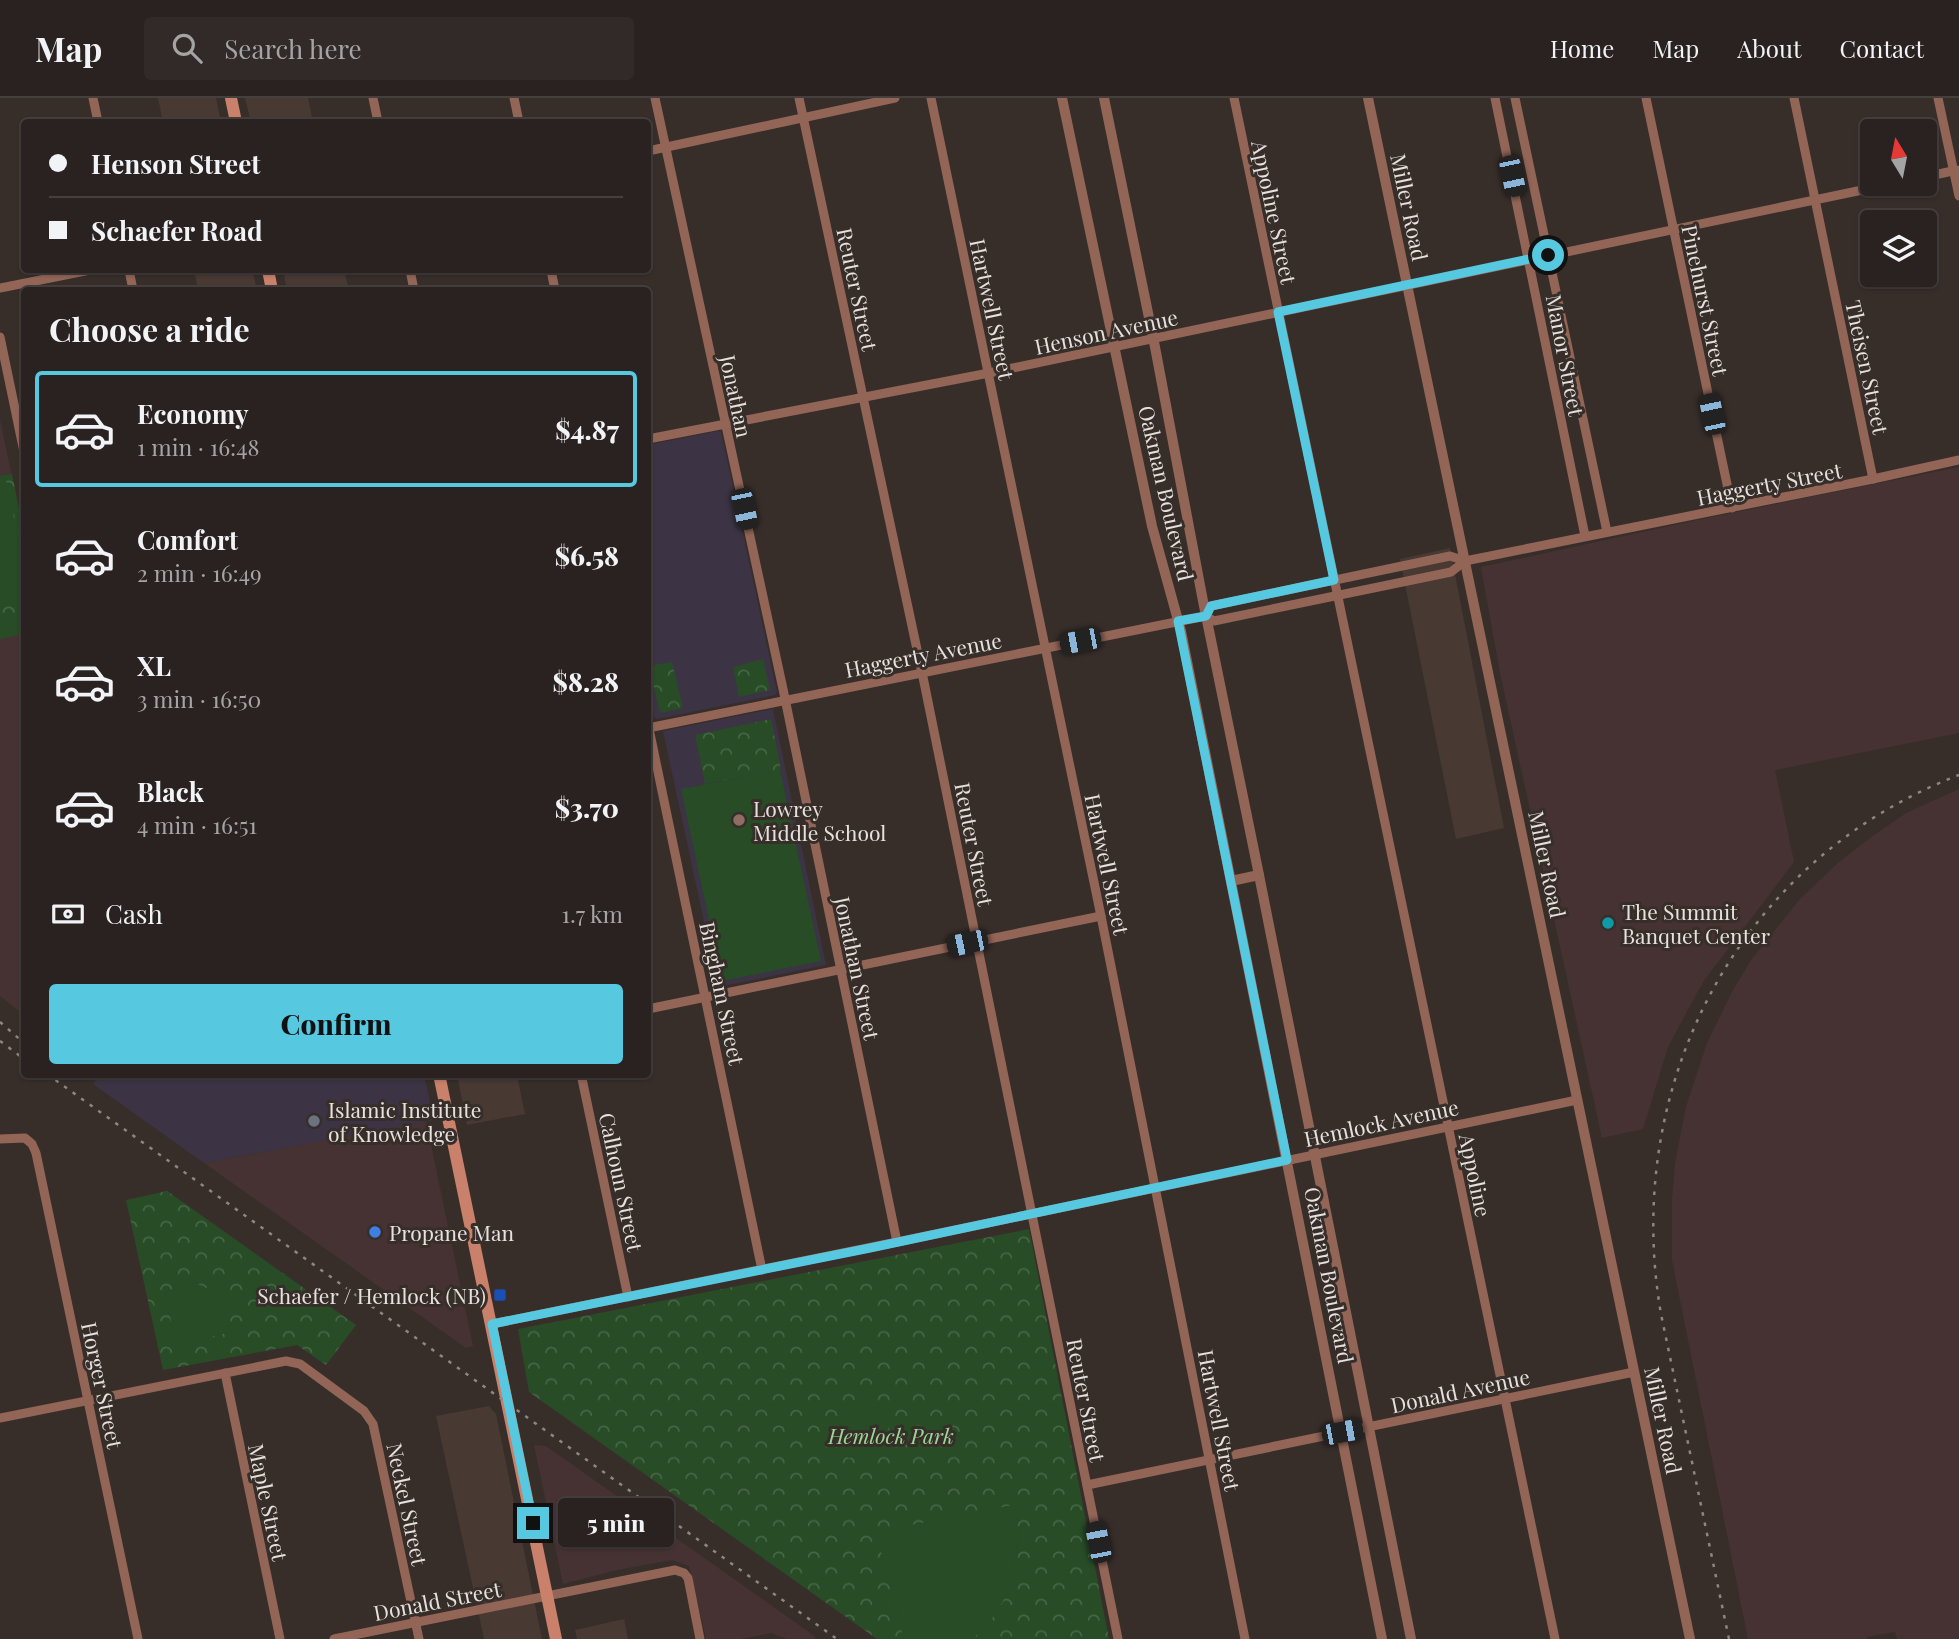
<!DOCTYPE html>
<meta charset="utf-8">
<style>
:root{--surface:#292220;--page:#312a29;--text:#f1f3f6;--muted:#a5a4a5;--line:#453f3e;--accent:#56c9e1}
body{margin:0;font-family:"Playfair Display",serif;background:var(--page);color:var(--text);height:100vh;display:flex;flex-direction:column;font-size:26px;white-space:nowrap}
*{box-sizing:border-box;margin:0}
p{font-size:23px;color:var(--muted)}
.icon{flex:none;width:38px;height:38px;fill:none;stroke:currentColor;stroke-width:2;stroke-linecap:round;stroke-linejoin:round}
.map{position:relative;flex:1;overflow:hidden}
.sheet{position:absolute;left:21px;top:189px;width:630px;height:791px;display:flex;flex-direction:column;background:var(--surface);border-radius:7px;box-shadow:0 2px 5px #0004,0 0 0 2px var(--line)}
.sheet>*{flex:none}
.guide{position:absolute;left:21px;top:21px;width:630px;height:154px;border-radius:7px;box-shadow:0 2px 5px #0004,0 0 0 2px var(--line);display:grid;align-content:center;height:154px;padding:0 28px;background:var(--surface)}
.needle{width:46px;rotate:350deg}
.buttons{position:absolute;left:1860px;top:21px;display:grid;gap:14px}
.buttons a{display:grid;place-items:center;width:77px;height:77px;border-radius:7px;background:var(--surface);box-shadow:0 2px 5px #0004,0 0 0 2px var(--line);font-size:35px}
.end{position:absolute;width:32px;height:32px;margin:-16px;border:9px solid #56c9e1;background:#111;box-shadow:0 0 0 4px #111}
.from{border-radius:50%}
.bubble{position:absolute;height:49px;border-radius:7px;background:var(--surface);box-shadow:0 2px 5px #0004,0 0 0 2px var(--line);font-size:23px;font-weight:800;line-height:49px;text-align:center}
.car{position:absolute;width:21px;height:42px;margin:-21px -10px;border-radius:9px;box-shadow:0 0 5px 2px #0007;background:linear-gradient(#222 24%,#8ab4d8 0 40%,#222 0 76%,#8ab4d8 0 86%,#222 0)}
.guide b{display:flex;align-items:center;gap:24px;height:66px;font-size:26px}
.guide b+b{border-top:2px solid var(--line)}
.guide i{width:18px;height:18px;background:var(--text)}
ul{padding:0;list-style:none}
li{display:flex;align-items:center;gap:21px;height:116px;margin:0 14px 10px;padding:0 14px;border:4px solid transparent;border-radius:7px}
li div{flex:1}
li b{display:block;font-size:26px}
li em{font-style:normal;font-weight:800}
li.current{border-color:var(--accent)}
li>.icon{width:63px;height:63px;stroke-width:1.5}
h2{padding:0 28px;font-size:32px;line-height:84px}
.pay{display:flex;align-items:center;gap:18px;height:77px;padding:0 28px;font-size:26px}
.pay p{margin-inline-start:auto}
.action{display:flex;gap:14px;margin-top:auto;padding:14px 28px}
.action a{flex:1;height:80px;border-radius:7px;background:var(--accent);color:#111;font-size:28px;font-weight:800;line-height:80px;text-align:center}
header{display:flex;align-items:center;gap:42px;box-sizing:border-box;height:98px;padding:0 35px;background:var(--surface);border-bottom:2px solid var(--line)}
header strong{font-size:33px}
nav{display:flex;gap:38px;margin-inline-start:auto;font-size:24px}
.search{width:490px;height:63px;background:var(--page);display:flex;align-items:center;gap:18px;box-sizing:border-box;padding:0 24px;border-radius:7px;color:var(--muted);font-size:26px}
.map>svg:first-child{display:block}
.built{fill:#483933}
.industrial{fill:#463232}
.education{fill:#3c3444}
.park{fill:url(#park-crowns)}
.garden{fill:#274c26}
.lines{fill:none;stroke-linecap:round;stroke-linejoin:round}
.minor{stroke:#926557;stroke-width:9}
.tertiary{stroke:#926557;stroke-width:10}
.secondary{stroke:#c9816b;stroke-width:12}
.rail{stroke:#8d8683;stroke-width:2.5;stroke-dasharray:3.5 7;stroke-linecap:butt}
.route{stroke:#56c9e1;stroke-width:9}
.education-dot{fill:#8d6e63;stroke:#372e2a;stroke-width:2.5}
.culture-dot{fill:#0f9aa8;stroke:#372e2a;stroke-width:2.5}
.worship-dot{fill:#6b7280;stroke:#372e2a;stroke-width:2.5}
.shop-dot{fill:#3f7fe0;stroke:#372e2a;stroke-width:2.5}
.transit-dot{fill:#1a4fb4;stroke:#372e2a;stroke-width:2.5}
.labels{text-anchor:middle;dominant-baseline:central;stroke-width:6;stroke-linejoin:round;paint-order:stroke}
.street-label{font-size:21px;fill:#e6e1de;stroke:#372e2a}
.poi-label{font-size:21px;fill:#e6e1de;stroke:#372e2a;text-anchor:start}
.park-label{font-size:21px;font-style:italic;fill:#9ad796;stroke:#372e2a}
</style>
<header>
<strong>Map</strong>
<div class="search"><svg class="icon" aria-label="search" viewBox="0 0 24 24"><circle cx="10" cy="10" r="6"/><path d="M15 15l6 6"/></svg>Search here</div>
<nav><a>Home</a><a>Map</a><a>About</a><a>Contact</a></nav>
</header>
<div class="map">
<svg width="1959" height="1541" viewBox="0 0 1959 1541">
<defs>
<pattern id="park-crowns" width="20" height="18" patternUnits="userSpaceOnUse" patternTransform="scale(1.75)"><rect width="20" height="18" fill="#274c26"/><path d="M2 6a3 3 0 1 1 6 0M12 15a3 3 0 1 1 6 0" fill="none" stroke="#466645"/></pattern>
</defs>
<rect width="100%" height="100%" fill="#372e2a"/>
<g class="built">
<path d="M158,0H216L221,24H163Z"/>
<path d="M245,0H308L313,24H251Z"/>
<path d="M194,172H252L257,192H198Z"/>
<path d="M283,172H344L349,192H287Z"/>
<path d="M1450,450L1504,730L1456,741L1400,461Z"/>
<path d="M457,977H517L525,1016L467,1027Z"/>
<path d="M489,1308L496,1316L542,1541H484L436,1318Z"/>
<path d="M624,1521L628,1541H577L575,1532Z"/>
</g>
<g class="industrial">
<path d="M0,322L24,436V917L0,898Z"/>
<path d="M1959,369V635L1775,672L1794,764L1703,884L1684,919L1668,949L1643,1031L1602,1040L1500,575L1481,469L1702,421Z"/>
<path d="M1959,691V1541H1897L1895,1534L1867,1539V1541H1748L1672,1162V1101L1675,1065L1686,1009L1707,945L1732,894L1751,862L1800,801L1839,764L1870,740L1906,715Z"/>
<path d="M426,1023L473,1248L466,1250L204,1065Z"/>
<path d="M534,1347L546,1348L816,1539L814,1541H787L771,1535L742,1541H706L689,1468L672,1462L617,1472L563,1486Z"/>
</g>
<g class="education">
<path d="M718,333L721,334L777,594L775,597L657,621L654,620L648,590V347Z"/>
<path d="M773,611L826,867L718,889L663,633Z"/>
<path d="M100,977H424L434,1022L204,1065L93,986Z"/>
</g>
<g class="park">
<path d="M12,376L24,434V536L0,541V378Z"/>
<path d="M763,561L770,592L739,599L733,569Z"/>
<path d="M672,564L683,610L660,615L649,568Z"/>
<path d="M771,621L781,672L705,686L695,637Z"/>
<path d="M167,1093L356,1227L326,1267L297,1247L163,1272L126,1102Z"/>
<path d="M1029,1131L1109,1541H877L529,1294L518,1231Z"/>
</g>
<g class="garden">
<path d="M5,377L24,469V490L0,495V378Z"/>
<path d="M780,672L821,863L722,883L681,691Z"/>
<path d="M189,1184C214,1189 238,1207 227,1235L176,1246L165,1194Z"/>
<path d="M884,1308L892,1352L848,1360L840,1316Z"/>
<path d="M1013,1407C1023,1455 1013,1510 971,1541H904L878,1442L886,1432Z"/>
</g>
<g class="lines">
<g class="minor">
<path d="M93,0L98,24"/>
<path d="M373,0L378,24"/>
<path d="M514,0L519,24"/>
<path d="M655,0L783,591L897,1144"/>
<path d="M799,0L924,584L1118,1541"/>
<path d="M931,0L1101,818L1245,1541"/>
<path d="M1234,0L1555,1541"/>
<path d="M1495,0L1585,438"/>
<path d="M1515,0L1607,434"/>
<path d="M1646,0L1732,410"/>
<path d="M1794,0L1873,381"/>
<path d="M1938,0L1959,98"/>
<path d="M648,53L895,0"/>
<path d="M1925,79L1957,72"/>
<path d="M129,172L133,192"/>
<path d="M410,172L414,192"/>
<path d="M551,172L555,192"/>
<path d="M0,190L90,172"/>
<path d="M0,239L24,354"/>
<path d="M648,341L989,275L1891,86"/>
<path d="M1206,518L1211,508L1450,458L1465,463"/>
<path d="M648,626L762,1172"/>
<path d="M648,630L1206,518L1214,523L1451,474L1465,463L1873,381L1959,362"/>
<path d="M648,911L1101,818"/>
<path d="M581,976L628,1199"/>
<path d="M0,1041L25,1040L32,1046L36,1055L138,1541"/>
<path d="M492,1226L897,1144L1577,1002"/>
<path d="M225,1275L280,1541"/>
<path d="M0,1320L286,1263L300,1266L364,1313L373,1326L419,1541"/>
<path d="M1087,1387L1634,1274"/>
<path d="M334,1541L675,1472L684,1475L688,1480L700,1541"/>
</g>
<g class="tertiary">
<path d="M1062,0L1152,428L1181,533L1382,1541"/>
<path d="M1104,0L1155,249L1203,503L1259,777L1411,1541"/>
<path d="M1368,0L1690,1541"/>
<path d="M1231,783L1259,777"/>
</g>
<g class="secondary">
<path d="M231,0L236,24"/>
<path d="M268,172L272,192"/>
<path d="M439,976L556,1541"/>
</g>
<g class="rail">
<path d="M0,924L24,945"/>
<path d="M0,943L24,961"/>
<path d="M47,976L837,1541"/>
<path d="M1729,1541L1661,1216C1621,987 1739,761 1959,677"/>
</g>
</g>
<g class="lines">
<path class="route" d="M533,1425L492,1226L870,1150L1287,1062L1178,523L1206,518L1211,508L1334,482L1278,214L1548,157"/>
</g>
<circle class="education-dot" cx="739" cy="722" r="7"/>
<circle class="culture-dot" cx="1608" cy="825" r="7"/>
<circle class="worship-dot" cx="314" cy="1023" r="7"/>
<circle class="shop-dot" cx="375" cy="1134" r="7"/>
<rect class="transit-dot" x="493" y="1190" width="14" height="14" rx="3.5"/>
<g class="labels">
<g class="street-label">
<text transform="translate(1410 109) rotate(78)">Miller Road</text>
<text transform="translate(1275 114) rotate(78)">Appoline Street</text>
<text transform="translate(858 191) rotate(78)">Reuter Street</text>
<text transform="translate(1706 202) rotate(78)">Pinehurst Street</text>
<text transform="translate(993 211) rotate(78)">Hartwell Street</text>
<text transform="translate(1106 233) rotate(-12)">Henson Avenue</text>
<text transform="translate(1566 257) rotate(79)">Manor Street</text>
<text transform="translate(1868 269) rotate(78)">Theisen Street</text>
<text transform="translate(737 298) rotate(78)">Jonathan</text>
<text transform="translate(1769 385) rotate(-11)">Haggerty Street</text>
<text transform="translate(1167 395) rotate(77)">Oakman Boulevard</text>
<text transform="translate(923 556) rotate(-11)">Haggerty Avenue</text>
<text transform="translate(975 746) rotate(79)">Reuter Street</text>
<text transform="translate(1108 766) rotate(78)">Hartwell Street</text>
<text transform="translate(1548 766) rotate(78)">Miller Road</text>
<text transform="translate(858 870) rotate(78)">Jonathan Street</text>
<text transform="translate(723 895) rotate(78)">Bingham Street</text>
<text transform="translate(1381 1024) rotate(-12)">Hemlock Avenue</text>
<text transform="translate(1476 1077) rotate(78)">Appoline</text>
<text transform="translate(622 1084) rotate(78)">Calhoun Street</text>
<text transform="translate(1330 1177) rotate(79)">Oakman Boulevard</text>
<text transform="translate(103 1287) rotate(78)">Horger Street</text>
<text transform="translate(1460 1292) rotate(-12)">Donald Avenue</text>
<text transform="translate(1087 1302) rotate(79)">Reuter Street</text>
<text transform="translate(1220 1322) rotate(79)">Hartwell Street</text>
<text transform="translate(1664 1322) rotate(78)">Miller Road</text>
<text transform="translate(269 1404) rotate(78)">Maple Street</text>
<text transform="translate(408 1406) rotate(78)">Neckel Street</text>
<text transform="translate(437 1502) rotate(-11)">Donald Street</text>
</g>
<g class="poi-label">
<text x="753" y="710">Lowrey<tspan x="753" dy="24">Middle School</tspan></text>
<text x="1622" y="813">The Summit<tspan x="1622" dy="24">Banquet Center</tspan></text>
<text x="328" y="1011">Islamic Institute<tspan x="328" dy="24">of Knowledge</tspan></text>
<text x="389" y="1134">Propane Man</text>
<text x="486" y="1197" text-anchor="end">Schaefer / Hemlock (NB)</text>
</g>
<g class="park-label">
<text x="891" y="1337">Hemlock Park</text>
</g>
</g>
</svg>
<div class="buttons">
<a><svg class="needle" viewBox="-14 -14 28 28"><path d="M0-13l5 13h-10z" fill="#e53935"/><path d="M0 13l5-13h-10z" fill="#a5a4a5"/></svg></a>
<a><svg class="icon" aria-label="layers" viewBox="0 0 24 24"><path d="M12 4l9 5-9 5-9-5zM3 14l9 5 9-5"/></svg></a>
</div>
<i class="end from" style="left:1548px;top:157px"></i>
<i class="end" style="left:533px;top:1425px"></i>
<div class="bubble" style="left:558px;top:1400px;width:116px">5 min</div>
<i class="car" style="left:1512px;top:78px;rotate:168deg"></i>
<i class="car" style="left:1712px;top:316px;rotate:348deg"></i>
<i class="car" style="left:744px;top:411px;rotate:168deg"></i>
<i class="car" style="left:1080px;top:543px;rotate:259deg"></i>
<i class="car" style="left:967px;top:845px;rotate:258deg"></i>
<i class="car" style="left:1342px;top:1334px;rotate:79deg"></i>
<i class="car" style="left:1098px;top:1444px;rotate:349deg"></i>
<div class="guide">
<b><i class="from"></i>Henson Street</b>
<b><i></i>Schaefer Road</b>
</div>
<section class="sheet">
<h2>Choose a ride</h2>
<ul>
<li class="current"><svg class="icon" aria-label="car" viewBox="0 0 24 24"><path d="M5 17H2v-5l4-1 3-4h7l3 4 3 1v5h-3M9 17h6M6 11h13"/><circle cx="7" cy="17" r="2"/><circle cx="17" cy="17" r="2"/></svg><div><b>Economy</b><p>1 min · 16:48</p></div><em>$4.87</em></li>
<li><svg class="icon" aria-label="car" viewBox="0 0 24 24"><path d="M5 17H2v-5l4-1 3-4h7l3 4 3 1v5h-3M9 17h6M6 11h13"/><circle cx="7" cy="17" r="2"/><circle cx="17" cy="17" r="2"/></svg><div><b>Comfort</b><p>2 min · 16:49</p></div><em>$6.58</em></li>
<li><svg class="icon" aria-label="car" viewBox="0 0 24 24"><path d="M5 17H2v-5l4-1 3-4h7l3 4 3 1v5h-3M9 17h6M6 11h13"/><circle cx="7" cy="17" r="2"/><circle cx="17" cy="17" r="2"/></svg><div><b>XL</b><p>3 min · 16:50</p></div><em>$8.28</em></li>
<li><svg class="icon" aria-label="car" viewBox="0 0 24 24"><path d="M5 17H2v-5l4-1 3-4h7l3 4 3 1v5h-3M9 17h6M6 11h13"/><circle cx="7" cy="17" r="2"/><circle cx="17" cy="17" r="2"/></svg><div><b>Black</b><p>4 min · 16:51</p></div><em>$3.70</em></li>
</ul>
<div class="pay"><svg class="icon" aria-label="cash" viewBox="0 0 24 24"><path d="M3 7h18v10H3z"/><circle cx="12" cy="12" r="2"/></svg>Cash<p>1.7 km</p></div>
<div class="action"><a>Confirm</a></div>
</section>
</div>
